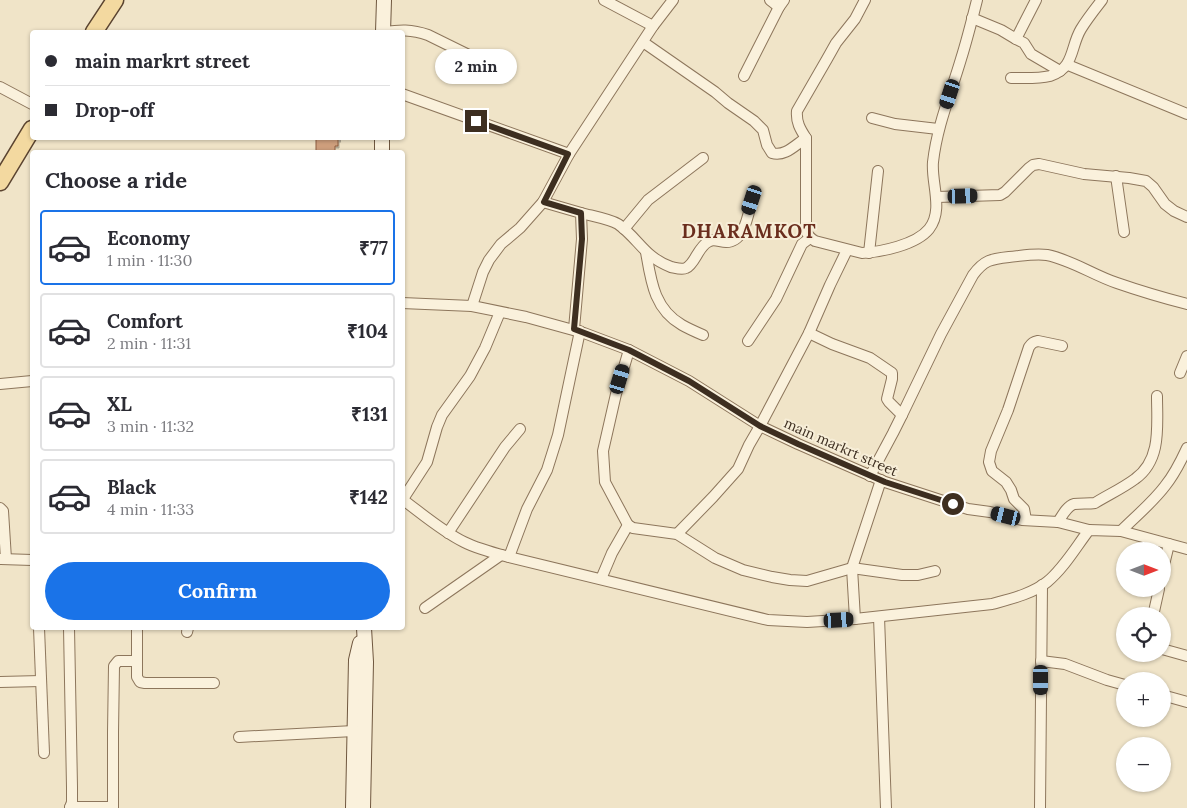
<!DOCTYPE html>
<meta charset="utf-8">
<style>
:root{--surface:#fff;--page:#f7f7f7;--text:#2b2b33;--muted:#7c7c81;--line:#e1e1e2;--accent:#1a73e8}
body{margin:0;font-family:Lora,serif;background:var(--page);color:var(--text);height:100vh;display:flex;flex-direction:column;font-size:19px;white-space:nowrap}
*{box-sizing:border-box;margin:0}
p{font-size:16px;color:var(--muted)}
.icon{flex:none;width:28px;height:28px;fill:none;stroke:currentColor;stroke-width:2;stroke-linecap:round;stroke-linejoin:round}
.map{position:relative;flex:1;overflow:hidden}
.panel{position:absolute;left:30px;top:150px;width:375px;height:480px;display:flex;flex-direction:column;background:var(--surface);border-radius:5px;box-shadow:0 1px 4px #0004}
.panel>*{flex:none}
.top-card{position:absolute;left:30px;top:30px;width:375px;height:110px;border-radius:5px;box-shadow:0 1px 4px #0004;display:grid;align-content:center;height:110px;padding:0 15px;background:var(--surface)}
.needle{width:32px;rotate:90deg}
.fabs{position:absolute;left:1116px;top:542px;display:grid;gap:10px}
.fabs a{display:grid;place-items:center;width:55px;height:55px;border-radius:50%;background:var(--surface);box-shadow:0 1px 4px #0004;font-size:25px}
.end{position:absolute;width:22px;height:22px;margin:-11px;border:6px solid #3d2e20;background:#fff;box-shadow:0 0 0 2px #fff}
.from{border-radius:50%}
.bubble{position:absolute;height:35px;border-radius:18px;background:var(--surface);box-shadow:0 1px 4px #0004;font-size:16px;font-weight:800;line-height:35px;text-align:center}
.car{position:absolute;width:15px;height:30px;margin:-15px -8px;border-radius:6px;box-shadow:0 0 4px 1px #0007;background:linear-gradient(#222 24%,#8ab4d8 0 40%,#222 0 76%,#8ab4d8 0 86%,#222 0)}
.top-card b{display:flex;align-items:center;gap:18px;height:48px;font-size:19px}
.top-card b+b{border-top:1px solid var(--line)}
.top-card i{width:12px;height:12px;background:var(--text)}
ul{padding:0;list-style:none}
li{display:flex;align-items:center;gap:15px;height:75px;margin:0 10px 8px;padding:0 5px;border:2px solid var(--line);border-radius:5px}
li div{flex:1}
li b{display:block;font-size:19px}
li em{font-style:normal;font-weight:800}
li.on{border-color:var(--accent)}
li>.icon{width:45px;height:45px;stroke-width:1.5}
h2{padding:0 15px;font-size:22px;line-height:60px}
.primary-button{display:flex;gap:10px;margin-top:auto;padding:10px 15px}
.primary-button a{flex:1;height:58px;border-radius:30px;background:var(--accent);color:#fff;font-size:20px;font-weight:800;line-height:58px;text-align:center}
.map>svg:first-child{display:block}
.building{fill:#cf9f7d;stroke:#8d5f41;filter:url(#shadow)}
.lines{fill:none;stroke-linecap:round;stroke-linejoin:round}
.street-casing{stroke:#8d765c;stroke-width:12}
.secondary-casing{stroke:#6f573f;stroke-width:16}
.primary-casing{stroke:#5b4430;stroke-width:19}
.street{stroke:#faf1dc;stroke-width:10}
.secondary{stroke:#faf1dc;stroke-width:14}
.primary{stroke:#f3d9a0;stroke-width:16}
.route{stroke:#3d2e20;stroke-width:6}
.labels{text-anchor:middle;dominant-baseline:central;stroke-width:4;stroke-linejoin:round;paint-order:stroke}
.street-label{font-size:14px;fill:#3d2e20;stroke:#f7eed8}
.district-label{font-size:19px;font-weight:bold;letter-spacing:1px;fill:#6b2e1e;stroke:#f7eed8}
</style>
<div class="map">
<svg width="1187" height="808" viewBox="0 0 1187 808">
<defs>
<filter id="shadow"><feDropShadow dx="4" dy="-4" stdDeviation="0" flood-color="#0004"/></filter>
</defs>
<rect width="100%" height="100%" fill="#f0e4c8"/>
<path class="building" d="M316,138H338V146H335V152H316Z"/>
<g class="lines">
<g class="street-casing">
<g id="street">
<path d="M604,0L653,26"/>
<path d="M770,0L779,7"/>
<path d="M865,0L855,19L836,43L827,59L797,111C796,122 800,129 806,138V231C808,236 810,238 815,241L862,253C881,252 916,245 929,229C944,210 931,183 933,162C937,126 951,93 961,59C967,40 972,20 977,0"/>
<path d="M972,18L1001,30L1016,39L1024,43L1031,54L1060,71"/>
<path d="M383,32C400,30 411,29 428,35L493,67"/>
<path d="M1016,39L1036,0"/>
<path d="M643,42L715,92L728,103L754,121L763,130L767,145L772,153C785,157 795,145 806,138"/>
<path d="M1068,65L1187,114"/>
<path d="M744,76L779,7L784,0"/>
<path d="M1011,78C1023,78 1038,79 1050,76C1075,68 1070,47 1081,29C1087,19 1095,9 1102,0"/>
<path d="M0,87L32,104"/>
<path d="M402,94L569,154"/>
<path d="M872,118L895,124L938,129"/>
<path d="M1116,176L1124,232"/>
<path d="M937,197L1000,195L1005,192L1029,168L1033,165L1039,164L1084,174L1129,178L1146,181L1153,187L1165,204L1174,211L1187,217"/>
<path d="M543,202L581,213L582,239L574,329"/>
<path d="M581,213C592,216 609,219 618,224C639,239 644,257 671,267C676,268 682,270 686,268C695,264 698,247 708,242C713,238 720,242 726,242C745,242 748,214 752,200"/>
<path d="M624,229L648,200L703,158"/>
<path d="M646,252C651,281 654,309 682,325C689,329 696,332 703,335"/>
<path d="M869,253L878,171"/>
<path d="M402,303L472,306L526,317L584,333L629,350L689,381L760,426L798,444L885,482L968,509L990,512L1022,520L1058,522L1089,530"/>
<path d="M472,306L483,272L489,260L501,244L520,228L543,202L569,154L653,26L673,0"/>
<path d="M809,333L832,344L870,358L892,373V379L887,399L889,402L902,415L893,433L870,476"/>
<path d="M748,341L776,299L802,244L810,238"/>
<path d="M1180,373L1187,356"/>
<path d="M0,384L32,381"/>
<path d="M902,415L941,334L973,275C984,260 991,259 1009,257C1021,256 1035,253 1047,255C1072,260 1093,275 1117,283C1140,291 1164,298 1187,304"/>
<path d="M402,499C421,513 443,532 464,542C478,549 494,553 509,557L768,620L807,622L855,619L992,604C1010,599 1032,594 1047,582C1064,568 1076,547 1089,530L1121,531L1187,549"/>
<path d="M403,499L427,462L437,427L442,415L470,376L485,348L500,312"/>
<path d="M0,508L3,511L6,559"/>
<path d="M1026,520L1024,509L1014,499L1011,490L1006,482L992,471L989,462L991,451L1008,410L1029,347C1032,343 1033,342 1038,341L1062,346"/>
<path d="M1058,522C1062,516 1067,506 1074,504C1081,503 1088,504 1095,503C1108,495 1123,488 1135,479C1162,460 1157,425 1157,396"/>
<path d="M628,525L605,482L603,451L616,394L629,350"/>
<path d="M1121,531C1136,516 1153,502 1165,486C1174,475 1181,461 1187,448"/>
<path d="M448,533L505,447L520,429"/>
<path d="M677,534L713,497L738,469L749,445L760,426L809,333L830,285L847,250"/>
<path d="M509,557L527,509L547,470L558,435L580,331"/>
<path d="M1,559L32,560"/>
<path d="M1162,573L1169,544"/>
<path d="M601,579L612,553L628,525L633,528L677,534L715,558L743,570L772,577L790,580L807,581L852,568L902,575H918L935,571"/>
<path d="M425,608L501,555"/>
<path d="M1153,616L1159,589"/>
<path d="M879,617L886,808"/>
<path d="M855,619L852,568L881,480"/>
<path d="M39,628L44,753"/>
<path d="M69,628L72,787V802L70,808"/>
<path d="M137,628V677L140,682L145,683H214"/>
<path d="M187,632L188,628"/>
<path d="M1162,649L1187,656"/>
<path d="M1041,661L1065,664L1107,680L1125,685"/>
<path d="M0,682L41,681"/>
<path d="M1162,695L1187,702"/>
<path d="M239,737L354,731"/>
<path d="M70,807H113"/>
<path d="M113,808V732L114,666L118,661H137"/>
<path d="M1040,808L1042,585"/>
</g>
</g>
<g class="secondary-casing">
<g id="secondary">
<path d="M383,32L384,0"/>
<path d="M382,152V138"/>
<path d="M353,808L356,660L360,643"/>
<path d="M363,808L366,662L364,628"/>
</g>
</g>
<g class="primary-casing">
<g id="primary">
<path d="M94,32L115,0"/>
<path d="M0,182L32,129"/>
</g>
</g>
<use href="#street" class="street"/>
<use href="#secondary" class="secondary"/>
<use href="#primary" class="primary"/>
</g>
<g class="lines">
<path class="route" d="M476,121L568,154L544,202L581,213L582,239L574,329L629,350L689,381L760,426L798,444L885,482L953,504"/>
</g>
<g class="labels">
<g class="street-label">
<text transform="translate(841 447) rotate(24)">main markrt street</text>
</g>
<g class="district-label">
<text x="749" y="231">DHARAMKOT</text>
</g>
</g>
</svg>
<div class="fabs">
<a><svg class="needle" viewBox="-14 -14 28 28"><path d="M0-13l5 13h-10z" fill="#e53935"/><path d="M0 13l5-13h-10z" fill="#7c7c81"/></svg></a>
<a><svg class="icon" aria-label="locate" viewBox="0 0 24 24"><circle cx="12" cy="12" r="6"/><path d="M12 2v4M12 18v4M2 12h4M18 12h4"/></svg></a>
<a>+</a>
<a>−</a>
</div>
<i class="end from" style="left:953px;top:504px"></i>
<i class="end" style="left:476px;top:121px"></i>
<div class="bubble" style="left:435px;top:49px;width:82px">2 min</div>
<i class="car" style="left:950px;top:94px;rotate:198deg"></i>
<i class="car" style="left:963px;top:196px;rotate:88deg"></i>
<i class="car" style="left:752px;top:200px;rotate:198deg"></i>
<i class="car" style="left:620px;top:379px;rotate:17deg"></i>
<i class="car" style="left:1006px;top:516px;rotate:284deg"></i>
<i class="car" style="left:839px;top:620px;rotate:87deg"></i>
<i class="car" style="left:1041px;top:680px;rotate:180deg"></i>
<div class="top-card">
<b><i class="from"></i>main markrt street</b>
<b><i></i>Drop-off</b>
</div>
<section class="panel">
<h2>Choose a ride</h2>
<ul>
<li class="on"><svg class="icon" aria-label="car" viewBox="0 0 24 24"><path d="M5 17H2v-5l4-1 3-4h7l3 4 3 1v5h-3M9 17h6M6 11h13"/><circle cx="7" cy="17" r="2"/><circle cx="17" cy="17" r="2"/></svg><div><b>Economy</b><p>1 min · 11:30</p></div><em>₹77</em></li>
<li><svg class="icon" aria-label="car" viewBox="0 0 24 24"><path d="M5 17H2v-5l4-1 3-4h7l3 4 3 1v5h-3M9 17h6M6 11h13"/><circle cx="7" cy="17" r="2"/><circle cx="17" cy="17" r="2"/></svg><div><b>Comfort</b><p>2 min · 11:31</p></div><em>₹104</em></li>
<li><svg class="icon" aria-label="car" viewBox="0 0 24 24"><path d="M5 17H2v-5l4-1 3-4h7l3 4 3 1v5h-3M9 17h6M6 11h13"/><circle cx="7" cy="17" r="2"/><circle cx="17" cy="17" r="2"/></svg><div><b>XL</b><p>3 min · 11:32</p></div><em>₹131</em></li>
<li><svg class="icon" aria-label="car" viewBox="0 0 24 24"><path d="M5 17H2v-5l4-1 3-4h7l3 4 3 1v5h-3M9 17h6M6 11h13"/><circle cx="7" cy="17" r="2"/><circle cx="17" cy="17" r="2"/></svg><div><b>Black</b><p>4 min · 11:33</p></div><em>₹142</em></li>
</ul>
<div class="primary-button"><a>Confirm</a></div>
</section>
</div>
